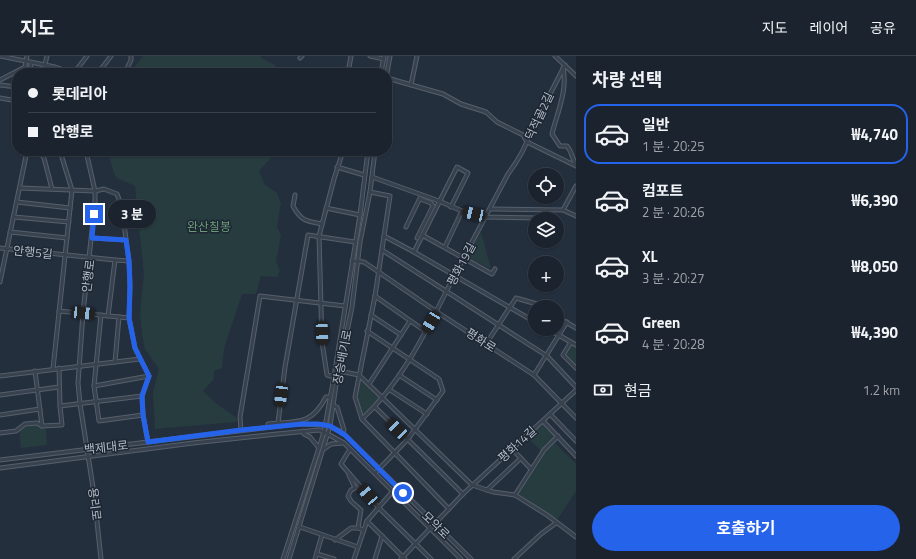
<!DOCTYPE html>
<html lang="ko">
<meta charset="utf-8">
<style>
:root{--surface:#1b232e;--page:#282f3a;--text:#f1f3f6;--muted:#a0a4aa;--line:#39404a;--accent:#2563eb}
body{margin:0;font-family:"Titillium Web","Noto Sans KR",sans-serif;background:var(--page);color:var(--text);height:100vh;display:flex;flex-direction:column;font-size:15px;white-space:nowrap}
*{box-sizing:border-box;margin:0}
p{font-size:13px;color:var(--muted)}
.icon{flex:none;width:22px;height:22px;fill:none;stroke:currentColor;stroke-width:2;stroke-linecap:round;stroke-linejoin:round}
.map{position:relative;flex:1;overflow:hidden}
.drawer{display:flex;flex-direction:column;background:var(--surface);width:340px}
.drawer>*{flex:none}
.guide{position:absolute;left:12px;top:12px;width:380px;height:88px;border-radius:16px;box-shadow:0 1px 3px #0004,0 0 0 1px var(--line);display:grid;align-content:center;height:88px;padding:0 16px;background:var(--surface)}
.buttons{position:absolute;left:528px;top:112px;display:grid;gap:8px}
.buttons a{display:grid;place-items:center;width:36px;height:36px;border-radius:50%;background:var(--surface);box-shadow:0 1px 3px #0004,0 0 0 1px var(--line);font-size:20px}
.end{position:absolute;width:18px;height:18px;margin:-9px;border:5px solid #2563eb;background:#fff;box-shadow:0 0 0 2px #fff}
.from{border-radius:50%}
.bubble{position:absolute;height:28px;border-radius:14px;background:var(--surface);box-shadow:0 1px 3px #0004,0 0 0 1px var(--line);font-size:13px;font-weight:700;line-height:28px;text-align:center}
.car{position:absolute;width:12px;height:24px;margin:-12px -6px;border-radius:5px;box-shadow:0 0 3px 1px #0007;background:linear-gradient(#222 24%,#8ab4d8 0 40%,#222 0 76%,#8ab4d8 0 86%,#222 0)}
.guide b{display:flex;align-items:center;gap:14px;height:38px;font-size:15px}
.guide b+b{border-top:1px solid var(--line)}
.guide i{width:10px;height:10px;background:var(--text)}
ul{padding:0;list-style:none}
li{display:flex;align-items:center;gap:12px;height:60px;margin:0 8px 6px;padding:0 8px;border:2px solid transparent;border-radius:16px}
li div{flex:1}
li b{display:block;font-size:15px}
li em{font-style:normal;font-weight:700}
li.active{border-color:var(--accent)}
li>.icon{width:36px;height:36px;stroke-width:1.5}
h2{padding:0 16px;font-size:18px;line-height:48px}
.pay{display:flex;align-items:center;gap:10px;height:44px;padding:0 16px;font-size:15px}
.pay p{margin-inline-start:auto}
.action{display:flex;gap:8px;margin-top:auto;padding:8px 16px}
.action a{flex:1;height:46px;border-radius:24px;background:var(--accent);color:#fff;font-size:16px;font-weight:700;line-height:46px;text-align:center}
header{display:flex;align-items:center;gap:24px;box-sizing:border-box;height:56px;padding:0 20px;background:var(--surface);border-bottom:1px solid var(--line)}
header strong{font-size:19px}
nav{display:flex;gap:22px;margin-inline-start:auto;font-size:14px}
main{display:flex;flex:1;min-height:0}
.map>svg:first-child{display:block}
.green{fill:#263c3f}
.lines{fill:none;stroke-linecap:round;stroke-linejoin:round}
.minor-casing{stroke:#565f6c;stroke-width:5}
.minor{stroke:#38414e;stroke-width:3}
.route{stroke:#2563eb;stroke-width:5}
.labels{text-anchor:middle;dominant-baseline:central;stroke-width:3;stroke-linejoin:round;paint-order:stroke}
.street-label{font-size:12px;fill:#b4bcc9;stroke:#1d2633}
.park-label{font-size:12px;fill:#6b9a76;stroke:#1d2633}
</style>
<header>
<strong>지도</strong>
<nav><a>지도</a><a>레이어</a><a>공유</a></nav>
</header>
<main>
<div class="map">
<svg width="576" height="503" viewBox="0 0 576 503">
<rect width="100%" height="100%" fill="#242f3e"/>
<g class="green">
<path d="M143,0H261V2L275,9L277,17H130Z"/>
<path d="M108,95H277L259,115L265,129L277,137L281,147L277,171L281,179L276,206L280,214L277,221L261,220L256,238H242L224,292L222,312L214,315V323L203,335L217,348L237,362L236,366L155,373L153,337L159,313L145,293L142,279L140,256L144,219L135,130L117,122L114,118Z"/>
<path d="M481,176L491,213L467,201Z"/>
<path d="M571,286L576,289V312L563,299Z"/>
<path d="M359,319L383,342L362,363L355,341Z"/>
<path d="M543,365L558,380L542,396L526,380Z"/>
<path d="M32,369H37L46,373L47,389L21,392L19,377L25,371Z"/>
<path d="M555,387L576,408V435L557,464L518,438L546,396Z"/>
</g>
<g class="lines">
<g class="minor-casing">
<g id="minor">
<path d="M0,0L55,11L73,17"/>
<path d="M370,0L384,3"/>
<path d="M555,0L576,20"/>
<path d="M300,2L302,0"/>
<path d="M563,12C568,34 557,57 552,78L560,90H567C572,96 572,102 576,109"/>
<path d="M284,15L301,17"/>
<path d="M30,17L31,7"/>
<path d="M43,17L47,0"/>
<path d="M74,17L87,0"/>
<path d="M98,17L111,0"/>
<path d="M125,17L131,4V0"/>
<path d="M348,17L351,0"/>
<path d="M381,17L384,0"/>
<path d="M387,17L390,0"/>
<path d="M387,22L443,38L461,48L486,56L497,66L523,79L527,86L576,110"/>
<path d="M0,24L25,11L27,0"/>
<path d="M0,29L17,31"/>
<path d="M411,29L417,0"/>
<path d="M0,42L17,45"/>
<path d="M36,95L42,99L44,102L52,133"/>
<path d="M86,95L95,135V146L83,257L78,327L80,348L94,438L101,503"/>
<path d="M337,111L364,119"/>
<path d="M372,121L439,145L462,155L486,161L540,162"/>
<path d="M20,132L95,135L104,133L117,138L120,146L124,168L129,205L130,230L129,262L135,292L149,320L142,340L143,359L148,386"/>
<path d="M370,136L390,140L375,240L355,341L362,363L449,453"/>
<path d="M295,139L293,150C301,165 306,165 322,168"/>
<path d="M17,146L70,152"/>
<path d="M326,152L360,159"/>
<path d="M490,153L563,154L576,160"/>
<path d="M563,154L576,130"/>
<path d="M14,161L69,166"/>
<path d="M406,171L420,142"/>
<path d="M10,176L67,182"/>
<path d="M422,179L492,218L495,213"/>
<path d="M384,180L414,196L535,266"/>
<path d="M92,182L126,184"/>
<path d="M417,182L433,150L431,147L420,143"/>
<path d="M445,191L462,155"/>
<path d="M0,192L115,204L129,205"/>
<path d="M382,194L547,300L576,331"/>
<path d="M414,196L457,111L468,117L451,151"/>
<path d="M352,205L364,206L437,256L534,319L576,362"/>
<path d="M0,226L27,95"/>
<path d="M375,240L425,275"/>
<path d="M59,255L129,262"/>
<path d="M101,259L94,330L99,365L143,359"/>
<path d="M371,259L401,279"/>
<path d="M108,260L115,204"/>
<path d="M557,261L576,272"/>
<path d="M548,273L576,289"/>
<path d="M367,275L439,323L443,335L408,383L375,417"/>
<path d="M571,286L563,299L576,312"/>
<path d="M486,288L516,242L537,248L541,251"/>
<path d="M115,306L119,261"/>
<path d="M59,312L60,350"/>
<path d="M53,313L72,134L60,95"/>
<path d="M35,315L42,370"/>
<path d="M339,315L359,319L472,429L493,436L515,439L547,459L576,481"/>
<path d="M399,319L437,344"/>
<path d="M534,319L567,266"/>
<path d="M0,320L140,303"/>
<path d="M334,321L327,319L322,286L319,180L334,123L343,95"/>
<path d="M369,328L410,265"/>
<path d="M94,330L149,320"/>
<path d="M390,334L427,358"/>
<path d="M0,339L59,331"/>
<path d="M334,350L337,351L344,374L342,377"/>
<path d="M375,351L463,438"/>
<path d="M550,358L576,385"/>
<path d="M0,359L40,353"/>
<path d="M362,363C400,328 424,280 447,234C467,195 488,156 508,118C518,105 526,90 531,75L565,9"/>
<path d="M543,365L576,400"/>
<path d="M278,367L285,311L308,179L355,186"/>
<path d="M268,371V368C297,365 311,370 326,341H330"/>
<path d="M241,374L240,361L260,240L345,250"/>
<path d="M303,375L304,378L310,381L319,392"/>
<path d="M0,377L16,375L25,368L37,367L42,370L62,369L60,350L142,340"/>
<path d="M324,393L331,388L343,387"/>
<path d="M350,393L341,408L378,451L431,503"/>
<path d="M512,393L531,413"/>
<path d="M0,404L296,368L325,369L338,374L345,379L471,503"/>
<path d="M0,412L193,387L277,378L319,374L324,376L344,387L461,503"/>
<path d="M349,419L355,432L351,434L348,440L351,445L361,454L358,472L363,474"/>
<path d="M487,434L521,402"/>
<path d="M515,439L544,394L558,380"/>
<path d="M367,465L405,503"/>
<path d="M300,471L358,491"/>
<path d="M335,484L351,472H358"/>
<path d="M317,498L334,503"/>
<path d="M283,503L317,398L324,376L334,321L360,159L368,95"/>
<path d="M289,503L330,370L336,329L352,251L360,186L370,136L375,95"/>
<path d="M315,503L322,479"/>
<path d="M354,503L367,465L393,435"/>
<path d="M375,503L382,480"/>
<path d="M401,503L463,438L576,334"/>
<path d="M514,503L541,478L556,467"/>
</g>
</g>
<use href="#minor" class="minor"/>
</g>
<g class="lines">
<path class="route" d="M94,158L92,182L126,184L129,205L130,230L129,262L135,292L149,320L142,340L143,359L148,386L241,374L302,368H318L330,370L345,379L403,437"/>
</g>
<g class="labels">
<g class="street-label">
<text transform="translate(539 60) rotate(-65)">덕적골2길</text>
<text transform="translate(33 196) rotate(6)">안행5길</text>
<text transform="translate(461 208) rotate(-62)">평화19길</text>
<text transform="translate(88 220) rotate(-83)">안행로</text>
<text transform="translate(481 284) rotate(33)">평화로</text>
<text transform="translate(342 301) rotate(-79)">장승배기로</text>
<text transform="translate(517 388) rotate(-42)">평화14길</text>
<text transform="translate(106 391) rotate(-6)">백제대로</text>
<text transform="translate(95 448) rotate(83)">용리로</text>
<text transform="translate(436 469) rotate(44)">모악로</text>
</g>
<g class="park-label">
<text x="209" y="170">완산칠봉</text>
</g>
</g>
</svg>
<div class="buttons">
<a><svg class="icon" aria-label="locate" viewBox="0 0 24 24"><circle cx="12" cy="12" r="6"/><path d="M12 2v4M12 18v4M2 12h4M18 12h4"/></svg></a>
<a><svg class="icon" aria-label="layers" viewBox="0 0 24 24"><path d="M12 4l9 5-9 5-9-5zM3 14l9 5 9-5"/></svg></a>
<a>+</a>
<a>−</a>
</div>
<i class="end from" style="left:403px;top:437px"></i>
<i class="end" style="left:94px;top:158px"></i>
<div class="bubble" style="left:108px;top:144px;width:48px">3 분</div>
<i class="car" style="left:474px;top:158px;rotate:283deg"></i>
<i class="car" style="left:83px;top:257px;rotate:95deg"></i>
<i class="car" style="left:431px;top:266px;rotate:211deg"></i>
<i class="car" style="left:322px;top:277px;rotate:178deg"></i>
<i class="car" style="left:281px;top:339px;rotate:187deg"></i>
<i class="car" style="left:397px;top:373px;rotate:314deg"></i>
<i class="car" style="left:368px;top:439px;rotate:320deg"></i>
<div class="guide">
<b><i class="from"></i>롯데리아</b>
<b><i></i>안행로</b>
</div>
</div>
<section class="drawer">
<h2>차량 선택</h2>
<ul>
<li class="active"><svg class="icon" aria-label="car" viewBox="0 0 24 24"><path d="M5 17H2v-5l4-1 3-4h7l3 4 3 1v5h-3M9 17h6M6 11h13"/><circle cx="7" cy="17" r="2"/><circle cx="17" cy="17" r="2"/></svg><div><b>일반</b><p>1 분 · 20:25</p></div><em>₩4,740</em></li>
<li><svg class="icon" aria-label="car" viewBox="0 0 24 24"><path d="M5 17H2v-5l4-1 3-4h7l3 4 3 1v5h-3M9 17h6M6 11h13"/><circle cx="7" cy="17" r="2"/><circle cx="17" cy="17" r="2"/></svg><div><b>컴포트</b><p>2 분 · 20:26</p></div><em>₩6,390</em></li>
<li><svg class="icon" aria-label="car" viewBox="0 0 24 24"><path d="M5 17H2v-5l4-1 3-4h7l3 4 3 1v5h-3M9 17h6M6 11h13"/><circle cx="7" cy="17" r="2"/><circle cx="17" cy="17" r="2"/></svg><div><b>XL</b><p>3 분 · 20:27</p></div><em>₩8,050</em></li>
<li><svg class="icon" aria-label="car" viewBox="0 0 24 24"><path d="M5 17H2v-5l4-1 3-4h7l3 4 3 1v5h-3M9 17h6M6 11h13"/><circle cx="7" cy="17" r="2"/><circle cx="17" cy="17" r="2"/></svg><div><b>Green</b><p>4 분 · 20:28</p></div><em>₩4,390</em></li>
</ul>
<div class="pay"><svg class="icon" aria-label="cash" viewBox="0 0 24 24"><path d="M3 7h18v10H3z"/><circle cx="12" cy="12" r="2"/></svg>현금<p>1.2 km</p></div>
<div class="action"><a>호출하기</a></div>
</section>
</main>
